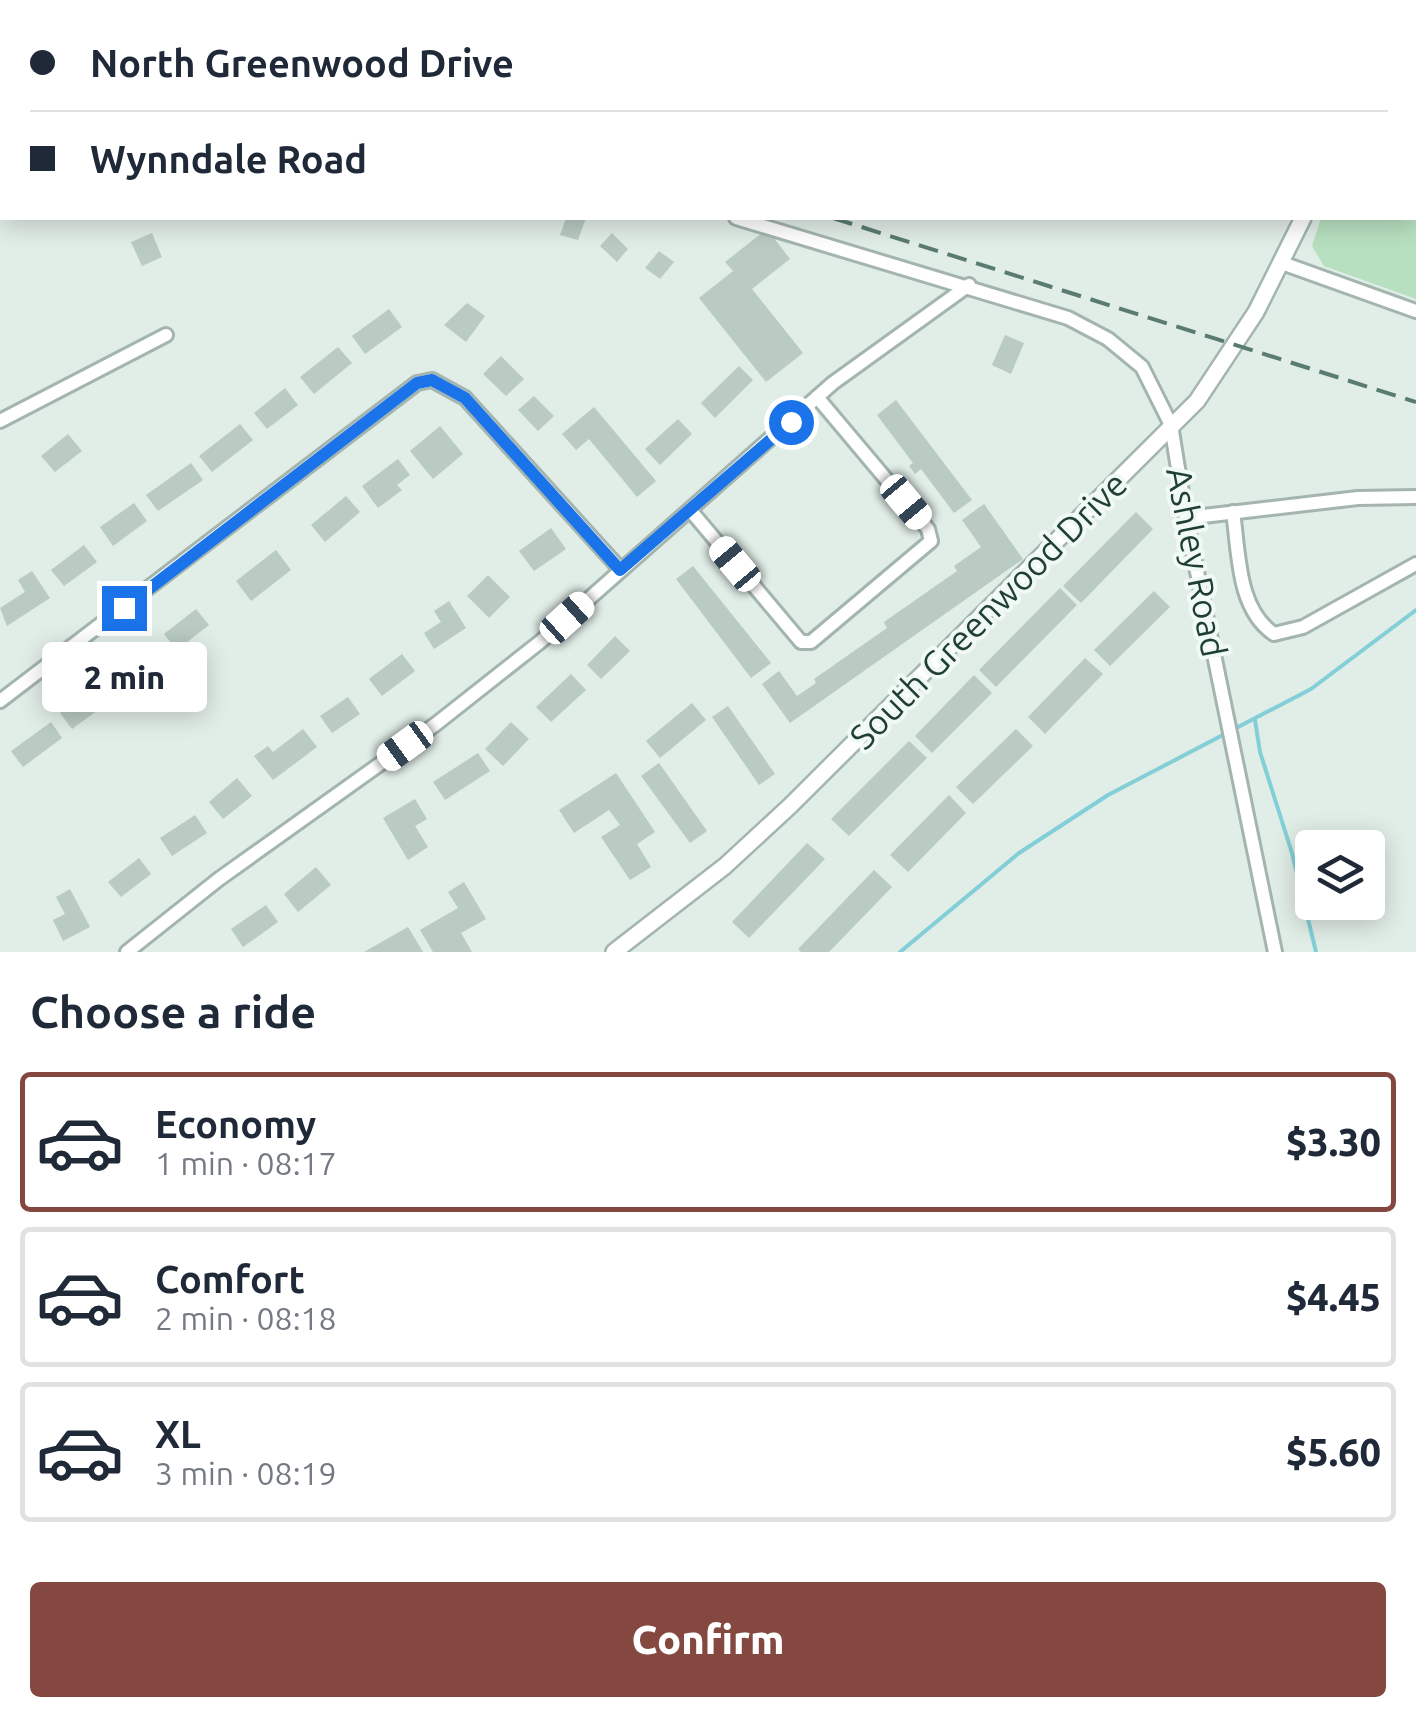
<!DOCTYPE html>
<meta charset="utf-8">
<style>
:root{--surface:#fff;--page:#f6f6f7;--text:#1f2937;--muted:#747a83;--line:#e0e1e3;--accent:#844840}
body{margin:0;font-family:Ubuntu,sans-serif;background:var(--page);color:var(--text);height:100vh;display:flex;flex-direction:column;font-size:38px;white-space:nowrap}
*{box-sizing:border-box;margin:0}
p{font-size:32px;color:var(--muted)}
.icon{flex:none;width:55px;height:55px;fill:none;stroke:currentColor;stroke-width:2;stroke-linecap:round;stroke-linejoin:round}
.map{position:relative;height:952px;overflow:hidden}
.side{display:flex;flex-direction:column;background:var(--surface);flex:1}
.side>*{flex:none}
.banner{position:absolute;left:0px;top:0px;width:1418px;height:220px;box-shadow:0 5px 25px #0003;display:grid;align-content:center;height:220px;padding:0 30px;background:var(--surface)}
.controls{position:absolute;left:1295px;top:830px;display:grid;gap:20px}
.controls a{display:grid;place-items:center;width:90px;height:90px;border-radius:10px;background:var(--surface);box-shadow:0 5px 25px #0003;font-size:50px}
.end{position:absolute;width:45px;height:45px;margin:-22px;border:12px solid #1a73e8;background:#fff;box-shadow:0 0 0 5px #fff}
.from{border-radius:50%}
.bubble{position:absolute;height:70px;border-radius:10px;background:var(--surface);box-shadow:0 5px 25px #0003;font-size:32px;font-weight:800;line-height:70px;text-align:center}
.car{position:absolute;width:30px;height:60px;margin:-30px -15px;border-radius:12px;box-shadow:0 0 8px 2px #0007;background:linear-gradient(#fff 24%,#345 0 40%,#fff 0 76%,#345 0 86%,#fff 0)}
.banner b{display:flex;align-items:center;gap:35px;height:95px;font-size:38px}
.banner b+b{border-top:2px solid var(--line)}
.banner i{width:25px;height:25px;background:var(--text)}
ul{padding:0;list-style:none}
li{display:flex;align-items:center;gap:30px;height:140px;margin:0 20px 15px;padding:0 10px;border:5px solid var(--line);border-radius:10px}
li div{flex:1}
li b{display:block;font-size:38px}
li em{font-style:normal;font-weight:800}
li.active{border-color:var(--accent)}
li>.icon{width:90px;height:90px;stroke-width:1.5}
h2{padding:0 30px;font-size:45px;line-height:120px}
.cta{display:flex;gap:20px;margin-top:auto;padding:20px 30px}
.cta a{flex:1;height:115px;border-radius:10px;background:var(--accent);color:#fff;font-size:40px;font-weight:800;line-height:115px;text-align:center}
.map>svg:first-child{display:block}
.green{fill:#b7e0c0}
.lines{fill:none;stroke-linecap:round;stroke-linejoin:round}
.stream{stroke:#83cfd8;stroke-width:4}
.building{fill:#b9cbc2}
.minor-casing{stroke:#a3b5ae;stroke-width:18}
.tertiary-casing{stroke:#a3b5ae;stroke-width:20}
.minor{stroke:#fff;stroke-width:12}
.tertiary{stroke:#fff;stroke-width:15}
.rail{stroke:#5a7b70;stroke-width:4;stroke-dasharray:20 10;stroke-linecap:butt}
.route{stroke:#1a73e8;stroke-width:12}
.labels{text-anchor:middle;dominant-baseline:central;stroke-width:8;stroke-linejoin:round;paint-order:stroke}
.street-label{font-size:35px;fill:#1f3f35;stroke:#f1f9f5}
</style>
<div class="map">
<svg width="1416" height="952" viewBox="0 0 1416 952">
<rect width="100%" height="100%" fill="#e1ede7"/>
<path class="green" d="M1416,61V299L1324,266L1312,246L1321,218H1415Z"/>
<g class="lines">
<g class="stream">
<path d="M1255,720L1260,752L1292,853L1316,952"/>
<path d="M900,952L1019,853L1108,795L1311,689L1416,610"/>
</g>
</g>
<g class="building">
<path d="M566,218H586L578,240L560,235Z"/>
<path d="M767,229L790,259L752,289L803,353L766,382L699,298L733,271L725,262Z"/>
<path d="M152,233L162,257L142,266L131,242Z"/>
<path d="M612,233L628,249L617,262L600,246Z"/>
<path d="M659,251L674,262L660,279L645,268Z"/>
<path d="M467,303L485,316L466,342L444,325Z"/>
<path d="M389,309L402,327L365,354L352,336Z"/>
<path d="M1005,335L1024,343L1011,374L992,365Z"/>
<path d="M338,347L352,363L314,394L300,377Z"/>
<path d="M501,356L524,379L506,396L483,374Z"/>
<path d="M739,366L753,380L715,418L701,403Z"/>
<path d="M285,388L298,405L267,429L254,413Z"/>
<path d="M534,396L554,416L538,431L518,410Z"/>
<path d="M896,400L972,500L954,513L921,469L915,474L909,466L913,463L877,415Z"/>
<path d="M594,407L656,481L637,497L589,439L576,450L562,434Z"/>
<path d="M678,419L692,434L660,465L645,449Z"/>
<path d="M240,424L253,440L212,472L199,456Z"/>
<path d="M440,426L463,454L433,479L410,451Z"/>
<path d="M68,434L82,451L55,472L41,456Z"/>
<path d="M398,459L410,475L397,485L402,490L378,508L362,486Z"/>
<path d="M191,463L203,480L158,511L146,495Z"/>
<path d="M346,496L360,512L325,542L311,525Z"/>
<path d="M134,503L147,521L113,546L100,527Z"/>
<path d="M984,504L1023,559L790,723L762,684L779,671L797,696L816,683L814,679L887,628L884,622L957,571L954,566L981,547L962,520Z"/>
<path d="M1136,512L1153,529L1081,603L1063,586Z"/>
<path d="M551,528L566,549L534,571L519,551Z"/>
<path d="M84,545L97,562L64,586L51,570Z"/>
<path d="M276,550L291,570L251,601L236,581Z"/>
<path d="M693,566L771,663L751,678L676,579Z"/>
<path d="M32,571L50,598L7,626L0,608L25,592L18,580Z"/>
<path d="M488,575L510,597L489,618L467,596Z"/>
<path d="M1060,588L1077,605L996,687L979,670Z"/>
<path d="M1154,591L1170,607L1110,666L1094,650Z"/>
<path d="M449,601L466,628L434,649L424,633L441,622L434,611Z"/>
<path d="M196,609L209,625L177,650L164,634Z"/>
<path d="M615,636L630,651L601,679L587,665Z"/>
<path d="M150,650L159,667L144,674L148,683L128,694L115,668Z"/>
<path d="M402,654L415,671L382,696L369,679Z"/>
<path d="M1085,658L1103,674L1045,734L1028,717Z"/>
<path d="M571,674L586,690L551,722L536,707Z"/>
<path d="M974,675L992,693L932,753L915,736Z"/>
<path d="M100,683L112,700L72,729L60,713Z"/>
<path d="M348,697L360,714L332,733L320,716Z"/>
<path d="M692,703L706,720L660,758L646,741Z"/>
<path d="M728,706L775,774L759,785L712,717Z"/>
<path d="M51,722L62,738L23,767L11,751Z"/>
<path d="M511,722L529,739L503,766L485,749Z"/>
<path d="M303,729L317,747L273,780L254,756L268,746L273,752Z"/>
<path d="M1016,729L1033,746L973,804L956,787Z"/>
<path d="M909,741L927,758L849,836L831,819Z"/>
<path d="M478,753L490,771L445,800L433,782Z"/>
<path d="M659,763L707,831L690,843L641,776Z"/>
<path d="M616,773L655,832L637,844L651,867L630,880L601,837L620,825L609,810L574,833L559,810Z"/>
<path d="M237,778L252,796L223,819L209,802Z"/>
<path d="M949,795L966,813L908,872L890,855Z"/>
<path d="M415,799L427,819L415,826L428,847L408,860L383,818Z"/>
<path d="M195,815L207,833L172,856L160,838Z"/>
<path d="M807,843L825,859L749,938L732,922Z"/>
<path d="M139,858L151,874L121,897L108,882Z"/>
<path d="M316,867L331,885L298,912L284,894Z"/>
<path d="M874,870L892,887L829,952H801L798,949Z"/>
<path d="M464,882L486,919L461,933L472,952H433L420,930L458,908L448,892Z"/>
<path d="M70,889L90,927L63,941L53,920L65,914L56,897Z"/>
<path d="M266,905L278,922L243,947L231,929Z"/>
<path d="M408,927L423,952H364Z"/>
</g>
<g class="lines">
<g class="minor-casing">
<g id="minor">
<path d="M86,0L91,2"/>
<path d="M1065,0L1066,2"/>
<path d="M69,2L71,0"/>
<path d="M1415,51L1416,52"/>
<path d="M0,103L2,99"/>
<path d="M736,218L1068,318L1108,339L1142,367L1171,425L1186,518L1275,952"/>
<path d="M1282,263L1416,311"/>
<path d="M0,421L166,335"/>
<path d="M691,511L801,642H811L931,541L928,529L817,397"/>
<path d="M1233,512C1239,553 1237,609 1274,634L1303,627L1416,564"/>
<path d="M1186,518L1358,498L1416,497"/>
<path d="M0,701L417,383L432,380L465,398L620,569"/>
<path d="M127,952L219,879L436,724L540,642L833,383L969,285"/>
</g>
</g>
<g class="tertiary-casing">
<g id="tertiary">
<path d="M1409,2L1410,0"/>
<path d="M614,952L725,866L790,806L1197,401L1256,312L1303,218"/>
</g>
</g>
<use href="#minor" class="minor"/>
<use href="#tertiary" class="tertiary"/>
<g class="rail">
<path d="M152,0L159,2"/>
<path d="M833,218L1416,402"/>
</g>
</g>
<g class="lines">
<path class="route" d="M124,608L417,383L432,380L465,398L620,570L791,422"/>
</g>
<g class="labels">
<g class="street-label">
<text transform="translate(1197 562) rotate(79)">Ashley Road</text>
<text transform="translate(988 610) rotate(-45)">South Greenwood Drive</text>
</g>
</g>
</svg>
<div class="controls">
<a><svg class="icon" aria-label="layers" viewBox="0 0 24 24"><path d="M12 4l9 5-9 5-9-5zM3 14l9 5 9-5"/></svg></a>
</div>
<i class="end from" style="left:791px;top:422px"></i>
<i class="end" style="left:124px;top:608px"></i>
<div class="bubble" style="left:42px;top:642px;width:165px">2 min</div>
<i class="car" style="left:906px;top:502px;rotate:140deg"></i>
<i class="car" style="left:735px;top:564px;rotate:320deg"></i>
<i class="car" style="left:567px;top:618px;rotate:48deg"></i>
<i class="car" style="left:405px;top:746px;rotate:234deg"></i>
<div class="banner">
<b><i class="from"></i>North Greenwood Drive</b>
<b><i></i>Wynndale Road</b>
</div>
</div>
<section class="side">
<h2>Choose a ride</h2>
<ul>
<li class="active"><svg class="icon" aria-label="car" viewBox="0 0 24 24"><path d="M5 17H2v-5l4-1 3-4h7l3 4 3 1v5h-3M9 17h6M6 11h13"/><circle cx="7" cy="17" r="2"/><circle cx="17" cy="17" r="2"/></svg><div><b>Economy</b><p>1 min · 08:17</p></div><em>$3.30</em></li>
<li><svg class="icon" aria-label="car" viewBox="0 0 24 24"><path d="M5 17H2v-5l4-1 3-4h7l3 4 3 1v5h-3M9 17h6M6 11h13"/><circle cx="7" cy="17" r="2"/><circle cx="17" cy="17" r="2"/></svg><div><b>Comfort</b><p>2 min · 08:18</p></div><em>$4.45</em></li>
<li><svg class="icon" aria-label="car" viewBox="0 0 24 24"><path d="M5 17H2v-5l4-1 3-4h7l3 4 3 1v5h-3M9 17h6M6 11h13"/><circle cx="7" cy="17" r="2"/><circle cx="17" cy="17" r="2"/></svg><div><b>XL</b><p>3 min · 08:19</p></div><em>$5.60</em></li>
</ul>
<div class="cta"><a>Confirm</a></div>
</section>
